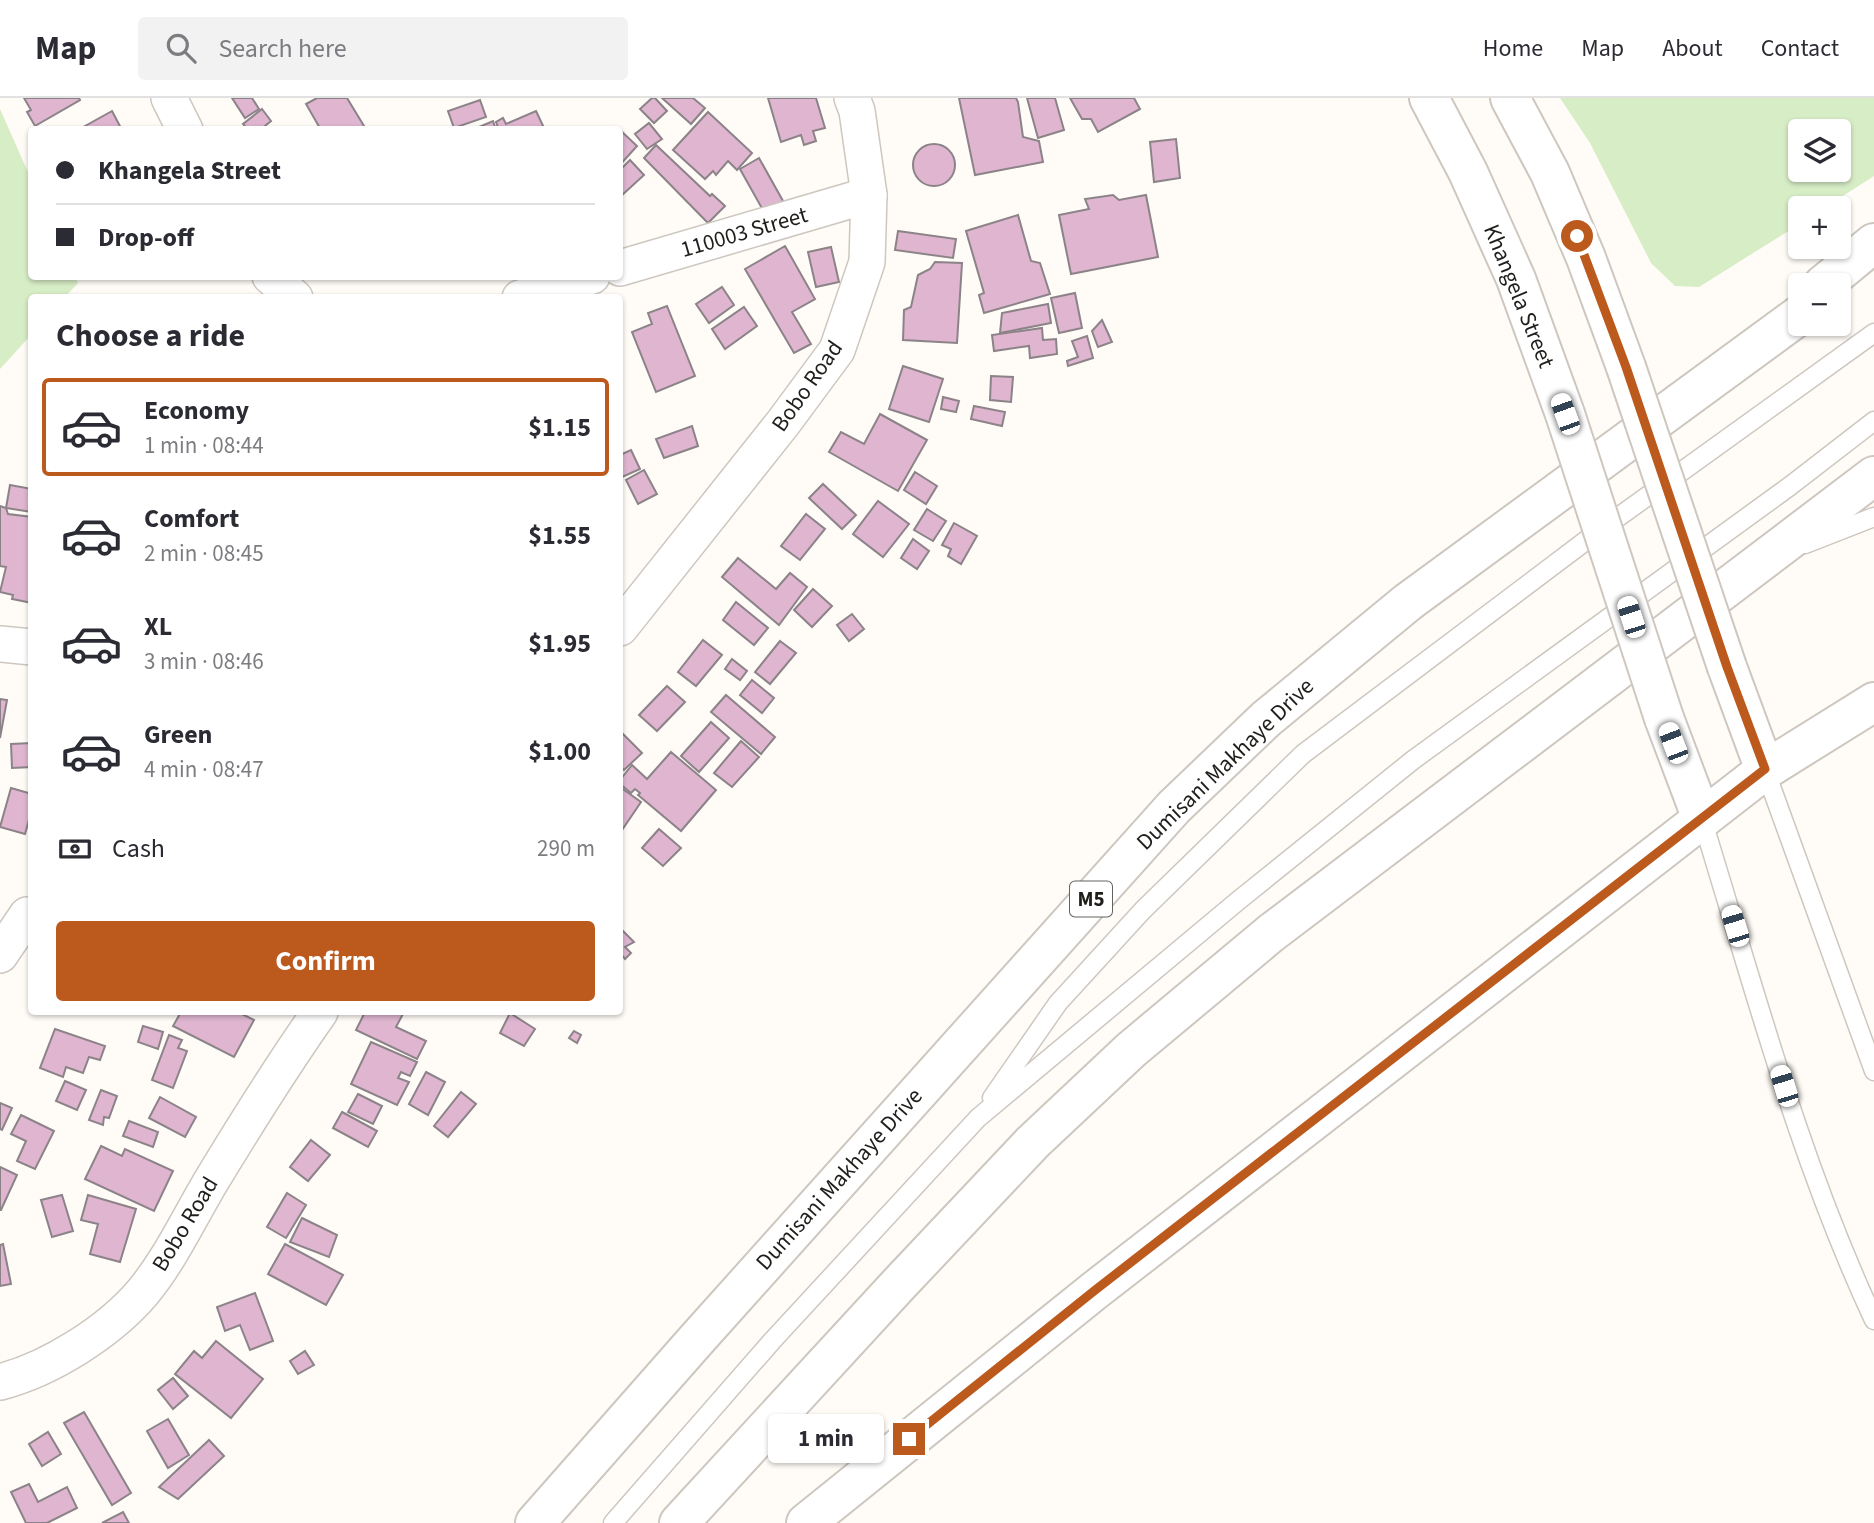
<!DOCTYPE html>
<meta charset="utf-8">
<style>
:root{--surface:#fff;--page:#f2f2f3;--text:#2b2b33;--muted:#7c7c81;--line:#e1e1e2;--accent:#bc5a1e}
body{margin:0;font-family:"Source Sans 3",sans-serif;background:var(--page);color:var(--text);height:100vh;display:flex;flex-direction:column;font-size:26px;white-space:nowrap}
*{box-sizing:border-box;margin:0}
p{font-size:23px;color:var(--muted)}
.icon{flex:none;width:38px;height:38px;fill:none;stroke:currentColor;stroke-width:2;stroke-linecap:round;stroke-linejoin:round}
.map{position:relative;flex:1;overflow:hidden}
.side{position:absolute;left:28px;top:196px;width:595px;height:721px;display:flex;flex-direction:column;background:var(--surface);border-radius:7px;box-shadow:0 2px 5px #0004}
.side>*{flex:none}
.hud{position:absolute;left:28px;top:28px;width:595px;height:154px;border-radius:7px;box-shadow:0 2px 5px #0004;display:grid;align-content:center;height:154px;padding:0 28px;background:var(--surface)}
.buttons{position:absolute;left:1788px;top:21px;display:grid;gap:14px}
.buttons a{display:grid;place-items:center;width:63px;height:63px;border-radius:7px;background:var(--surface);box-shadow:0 2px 5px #0004;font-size:35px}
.end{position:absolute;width:32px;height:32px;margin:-16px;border:9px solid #bc5a1e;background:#fff;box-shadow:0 0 0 4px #fff}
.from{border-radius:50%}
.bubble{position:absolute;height:49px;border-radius:7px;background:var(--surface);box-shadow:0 2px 5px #0004;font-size:23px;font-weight:700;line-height:49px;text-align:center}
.car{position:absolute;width:21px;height:42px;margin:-21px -10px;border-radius:9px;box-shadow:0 0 5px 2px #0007;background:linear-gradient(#fff 24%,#345 0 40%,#fff 0 76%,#345 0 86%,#fff 0)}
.hud b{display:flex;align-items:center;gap:24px;height:66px;font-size:26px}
.hud b+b{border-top:2px solid var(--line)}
.hud i{width:18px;height:18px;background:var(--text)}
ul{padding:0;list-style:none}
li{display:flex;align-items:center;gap:21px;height:98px;margin:0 14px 10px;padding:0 14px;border:4px solid transparent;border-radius:7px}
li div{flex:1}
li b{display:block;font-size:26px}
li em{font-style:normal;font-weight:700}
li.current{border-color:var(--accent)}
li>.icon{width:63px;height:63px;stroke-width:1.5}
h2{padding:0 28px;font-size:32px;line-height:84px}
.pay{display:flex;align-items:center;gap:18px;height:77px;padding:0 28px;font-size:26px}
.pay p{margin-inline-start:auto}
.button{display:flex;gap:14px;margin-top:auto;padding:14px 28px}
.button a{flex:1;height:80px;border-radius:7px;background:var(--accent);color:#fff;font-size:28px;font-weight:700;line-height:80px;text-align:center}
header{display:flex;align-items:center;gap:42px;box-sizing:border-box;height:98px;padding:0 35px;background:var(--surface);border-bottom:2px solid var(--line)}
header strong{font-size:33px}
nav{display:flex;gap:38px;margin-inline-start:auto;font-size:24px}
.search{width:490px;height:63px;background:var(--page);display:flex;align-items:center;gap:18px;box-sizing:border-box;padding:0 24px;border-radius:7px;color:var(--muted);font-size:26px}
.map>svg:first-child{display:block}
.green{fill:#d7edc6;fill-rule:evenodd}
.building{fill:#dfb5d0;stroke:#8b8388;stroke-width:2}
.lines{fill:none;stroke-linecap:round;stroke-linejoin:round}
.lane-casing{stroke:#cec7c0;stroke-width:21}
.street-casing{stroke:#cec7c0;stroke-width:38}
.secondary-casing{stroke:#cec7c0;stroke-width:42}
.primary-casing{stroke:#cec7c0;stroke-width:42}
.lane{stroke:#fff;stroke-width:18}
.street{stroke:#fff;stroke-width:35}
.secondary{stroke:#fff;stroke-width:38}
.primary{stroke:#fff;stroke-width:38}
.secondary-bridge-casing{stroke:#cec7c0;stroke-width:42;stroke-linecap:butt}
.secondary-bridge{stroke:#fff;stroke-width:38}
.route{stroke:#bc5a1e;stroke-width:9}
.labels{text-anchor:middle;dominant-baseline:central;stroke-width:5;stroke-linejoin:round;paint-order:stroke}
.shield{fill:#fff;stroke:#63625f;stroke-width:2}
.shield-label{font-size:21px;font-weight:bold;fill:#201e1b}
.street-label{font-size:23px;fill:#201e1b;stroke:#fff}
</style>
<header>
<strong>Map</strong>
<div class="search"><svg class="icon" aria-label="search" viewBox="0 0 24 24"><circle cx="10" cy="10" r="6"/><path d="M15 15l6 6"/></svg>Search here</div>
<nav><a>Home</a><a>Map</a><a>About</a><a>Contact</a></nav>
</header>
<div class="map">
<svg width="1874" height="1425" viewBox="0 0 1874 1425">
<rect width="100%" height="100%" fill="#fffbf6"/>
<g class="green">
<path d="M1560,0H1874V78L1824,110H1801V125L1699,189L1675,188L1651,165L1590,45ZM1801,33H1839V72H1801Z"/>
<path d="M0,11L31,81L32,178L75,179L78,185L65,199L32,200L31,237L0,271Z"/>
</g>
<g class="building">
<path d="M24,0H79L80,2L35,28L27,14L31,12Z"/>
<path d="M232,0H252L259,11L245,20Z"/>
<path d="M317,0H347L364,28L358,32H321L306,6Z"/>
<path d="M652,0H655L667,13L654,25L640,11Z"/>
<path d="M662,0H693L705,10L691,26Z"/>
<path d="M768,0H816L825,30L813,33L816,43L804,47L801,37L781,44Z"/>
<path d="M959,0H1016L1018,4L1023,39L1039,43L1043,64L975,77Z"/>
<path d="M1027,0H1055L1064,32L1038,40Z"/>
<path d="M1070,0H1134L1140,11L1098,34L1091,21H1082Z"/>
<path d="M480,2L486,19L454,30L448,13Z"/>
<path d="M262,11L271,23L260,32H248L243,26Z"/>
<path d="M112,13L122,32H78Z"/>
<path d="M536,13L545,32H499L496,24L503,20L506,26Z"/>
<path d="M708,14L752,55L737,72L728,63L716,77L713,73L705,81L673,52Z"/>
<path d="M493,23L496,32H472Z"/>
<path d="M649,25L662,41L647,51L635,36Z"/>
<path d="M620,32L637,48L620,67Z"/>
<path d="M1176,41L1180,80L1154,84L1150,44Z"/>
<circle cx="934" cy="67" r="21"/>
<path d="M656,47L710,98L712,96L725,108L708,125L644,60Z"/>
<path d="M759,60L783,103L764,114L740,71Z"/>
<path d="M630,62L644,77L620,99V72Z"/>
<path d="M1113,97L1119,102L1146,97L1158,159L1071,176L1059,117L1089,111L1085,101Z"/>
<path d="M1018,117L1031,163L1040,165L1050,196L984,215L979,197L984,195L966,133Z"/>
<path d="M898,133L956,141L953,160L895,152Z"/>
<path d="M785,148L815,201L792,214L811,246L794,255L745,171Z"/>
<path d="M831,149L839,184L816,189L808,154Z"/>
<path d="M935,164L962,165L957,245L903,242L904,212L911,209L918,177L930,171Z"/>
<path d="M722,189L734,207L709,225L696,206Z"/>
<path d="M1075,195L1082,230L1059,235L1051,200Z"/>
<path d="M1048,206L1051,225L1000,235L1002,215Z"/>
<path d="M667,208L695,278L656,294L632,234L652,226L648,215Z"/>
<path d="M744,209L757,228L725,251L712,231Z"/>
<path d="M1102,222L1112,244L1098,249L1092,233Z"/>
<path d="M1042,230L1043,242L1056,241L1057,256L1030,260L1029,248L994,253L992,237Z"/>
<path d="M1087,238L1093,260L1068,268L1067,263L1078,259L1072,243Z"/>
<path d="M903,268L943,281L929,324L889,311Z"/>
<path d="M991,278L1013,279L1011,304L990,302Z"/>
<path d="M943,299L959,303L956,314L941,311Z"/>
<path d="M974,308L1005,314L1002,328L971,321Z"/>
<path d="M880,316L927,342L898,393L829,354L841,334L864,346Z"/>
<path d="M692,328L698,348L664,360L656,341Z"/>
<path d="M631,352L640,371L620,380V357Z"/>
<path d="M644,372L657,396L638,406L626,382Z"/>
<path d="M915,374L937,388L926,406L904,392Z"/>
<path d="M823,386L856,417L842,431L809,400Z"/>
<path d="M10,387L32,391V414L6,410Z"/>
<path d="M878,403L909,426L883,459L853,436Z"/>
<path d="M0,408L6,410L8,416L32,419V505L12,501L13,497L0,494L6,469L0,468Z"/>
<path d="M927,411L946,423L933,443L914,432Z"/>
<path d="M806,416L825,431L800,462L781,448Z"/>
<path d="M954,425L977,438L961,466L948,458L951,451L942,447Z"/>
<path d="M913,441L929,453L917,471L901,460Z"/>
<path d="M738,460L776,491L790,475L807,489L779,527L722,479Z"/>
<path d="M813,491L832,508L812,529L794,512Z"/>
<path d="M736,504L768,530L754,547L723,522Z"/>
<path d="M852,516L864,531L849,543L837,527Z"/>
<path d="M703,542L722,557L696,588L678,574Z"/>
<path d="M780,543L796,555L770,586L755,574Z"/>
<path d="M732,561L747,573L740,582L725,571Z"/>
<path d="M752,582L774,600L762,615L740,597Z"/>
<path d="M667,588L685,604L657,633L639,617Z"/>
<path d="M726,597L775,639L761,656L711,614Z"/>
<path d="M0,601L7,602L0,640Z"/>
<path d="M711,624L729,640L699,674L681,658Z"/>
<path d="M620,633L642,655L624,672L620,667Z"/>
<path d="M741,643L759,659L732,689L714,675Z"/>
<path d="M32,645V669L12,670L11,646Z"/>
<path d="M671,654L716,692L681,733L638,697L640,695L635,691L631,695L620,686V682L632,667L647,681Z"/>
<path d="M620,689L641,704L620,735Z"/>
<path d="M11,690L32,696V711L25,736L0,729Z"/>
<path d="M659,731L681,750L663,768L642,750Z"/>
<path d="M620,830L634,844L625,849L631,855L625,861L620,855Z"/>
<path d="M181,914H238L254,922L234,959L173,928Z"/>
<path d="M365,914H404L396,929L426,943L417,961L356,932Z"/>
<path d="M510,915L535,931L524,948L500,935Z"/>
<path d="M143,928L163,934L158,951L138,944Z"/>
<path d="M55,931L105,948L100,962L89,959L83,975L66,969L63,979L40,970Z"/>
<path d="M574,933L581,937L577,945L569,940Z"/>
<path d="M169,937L182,942L178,950L187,953L173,990L152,982Z"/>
<path d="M371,944L417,964L410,978L401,974L398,980L409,984L397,1007L351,986Z"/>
<path d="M426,974L445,984L428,1017L409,1006Z"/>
<path d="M65,983L86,992L77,1012L56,1003Z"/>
<path d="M101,992L117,998L109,1020L104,1019L103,1027L89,1022Z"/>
<path d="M461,994L476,1006L448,1039L434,1028Z"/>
<path d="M358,996L382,1008L373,1026L348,1014Z"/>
<path d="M160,999L196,1019L185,1039L149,1020Z"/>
<path d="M0,1005L12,1010L2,1032L0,1031Z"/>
<path d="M342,1014L377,1033L368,1049L333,1030Z"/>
<path d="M21,1017L54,1033L35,1071L17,1063L26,1043L11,1036Z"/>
<path d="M129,1023L158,1034L153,1049L123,1038Z"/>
<path d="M311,1042L330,1057L308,1083L290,1069Z"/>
<path d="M101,1048L122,1058L125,1051L173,1073L154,1113L85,1081Z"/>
<path d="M0,1069L17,1077L1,1112H0Z"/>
<path d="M287,1095L306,1107L286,1140L267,1129Z"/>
<path d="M62,1097L73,1133L52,1139L41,1102Z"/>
<path d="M88,1097L136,1111L120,1164L90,1156L98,1126L81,1122Z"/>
<path d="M302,1120L337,1137L329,1159L290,1144Z"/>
<path d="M3,1146L11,1186L0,1188V1147Z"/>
<path d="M285,1146L343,1177L326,1207L268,1176Z"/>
<path d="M255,1195L273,1243L250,1252L240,1227L225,1233L217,1209Z"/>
<path d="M216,1243L263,1281L231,1320L175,1276L194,1253L202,1260Z"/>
<path d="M305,1253L314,1267L298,1276L290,1263Z"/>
<path d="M173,1280L188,1298L173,1311L158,1292Z"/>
<path d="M84,1314L131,1395L112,1407L64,1325Z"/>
<path d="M168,1321L189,1357L168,1370L147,1333Z"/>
<path d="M48,1334L61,1356L42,1368L29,1346Z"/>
<path d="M209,1342L224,1358L178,1401L159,1389Z"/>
<path d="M29,1386L38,1404L67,1389L77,1410L47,1425H26L11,1394Z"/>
<path d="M123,1414L129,1425H102Z"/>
</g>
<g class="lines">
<g class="lane-casing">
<g id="lane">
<path d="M1805,446L1874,419"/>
<path d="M1765,672L1874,973"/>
<path d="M1702,721C1754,889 1799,1062 1874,1222"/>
<path d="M992,1000L1058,905L1143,812L1303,656L1592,438L1874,235"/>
<path d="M613,1425L772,1243L978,1020L1239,802L1413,662L1790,388L1874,323"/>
</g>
</g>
<g class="street-casing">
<g id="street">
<path d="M169,0L185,32"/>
<path d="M620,170L869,97"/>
<path d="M270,178L295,200"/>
<path d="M520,200L592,178"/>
<path d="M620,530L783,325L837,252L867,164L869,97L857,13L852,0"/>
<path d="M0,546L32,549"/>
<path d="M0,857L27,817"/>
<path d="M0,1284C50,1271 109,1234 143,1194C171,1160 190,1118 213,1080C247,1024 282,968 320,914"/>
</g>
</g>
<g class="secondary-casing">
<g id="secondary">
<path d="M1429,0L1468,74L1516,181L1565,316"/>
<path d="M1510,0L1550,75L1586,160L1626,269"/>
<path d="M1727,569L1765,672"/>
<path d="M1664,620L1702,721L1765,672L1874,604"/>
</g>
</g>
<g class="primary-casing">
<g id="primary">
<path d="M1823,187L1874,145"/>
<path d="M535,1425L697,1241L1174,709L1266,621L1408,504L1801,216"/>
<path d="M679,1425L899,1186L1033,1044L1131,952L1271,835L1874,378"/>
<path d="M806,1425L1094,1193L1702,721"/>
</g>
</g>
<use href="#lane" class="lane"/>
<use href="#street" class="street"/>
<use href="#secondary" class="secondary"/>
<use href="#primary" class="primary"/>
<g class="secondary-bridge-casing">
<g id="secondary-bridge">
<path d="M1626,269L1727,569"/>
<path d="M1565,316L1664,620"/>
</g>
</g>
<use href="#secondary-bridge" class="secondary-bridge"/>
</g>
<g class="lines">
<path class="route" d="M909,1341L1094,1193L1765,671L1727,569L1626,269L1577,138"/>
</g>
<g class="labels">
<rect class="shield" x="1070" y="783.5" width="42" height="35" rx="5"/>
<g class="shield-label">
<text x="1091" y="801">M5</text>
</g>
<g class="street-label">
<text transform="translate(744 134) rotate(-16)">110003 Street</text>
<text transform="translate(1519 198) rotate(68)">Khangela Street</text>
<text transform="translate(807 288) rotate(-55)">Bobo Road</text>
<text transform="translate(1225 666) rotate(-44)">Dumisani Makhaye Drive</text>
<text transform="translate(839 1081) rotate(-48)">Dumisani Makhaye Drive</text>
<text transform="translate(185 1126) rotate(-59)">Bobo Road</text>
</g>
</g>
</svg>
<div class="buttons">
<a><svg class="icon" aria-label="layers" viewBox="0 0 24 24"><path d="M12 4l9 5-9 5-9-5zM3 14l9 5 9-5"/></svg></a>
<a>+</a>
<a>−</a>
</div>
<i class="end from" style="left:1577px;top:138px"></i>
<i class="end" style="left:909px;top:1341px"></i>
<div class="bubble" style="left:768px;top:1316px;width:116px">1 min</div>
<i class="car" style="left:1565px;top:316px;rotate:340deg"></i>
<i class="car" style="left:1631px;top:519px;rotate:342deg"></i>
<i class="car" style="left:1673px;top:645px;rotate:339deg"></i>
<i class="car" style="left:1735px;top:828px;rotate:343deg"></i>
<i class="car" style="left:1784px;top:988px;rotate:343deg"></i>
<div class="hud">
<b><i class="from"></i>Khangela Street</b>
<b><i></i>Drop-off</b>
</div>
<section class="side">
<h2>Choose a ride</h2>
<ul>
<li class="current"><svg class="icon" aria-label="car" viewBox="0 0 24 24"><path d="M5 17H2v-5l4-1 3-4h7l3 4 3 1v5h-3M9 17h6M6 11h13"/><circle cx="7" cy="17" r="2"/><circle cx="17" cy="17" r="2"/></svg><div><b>Economy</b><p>1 min · 08:44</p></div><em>$1.15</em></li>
<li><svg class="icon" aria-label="car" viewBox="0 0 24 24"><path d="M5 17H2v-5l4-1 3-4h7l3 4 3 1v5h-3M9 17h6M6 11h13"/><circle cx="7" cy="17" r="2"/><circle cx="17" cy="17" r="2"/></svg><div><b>Comfort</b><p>2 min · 08:45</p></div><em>$1.55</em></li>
<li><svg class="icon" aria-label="car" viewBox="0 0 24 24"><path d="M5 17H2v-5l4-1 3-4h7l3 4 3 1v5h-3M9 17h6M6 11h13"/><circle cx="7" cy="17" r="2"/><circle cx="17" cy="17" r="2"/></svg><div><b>XL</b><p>3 min · 08:46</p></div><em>$1.95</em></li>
<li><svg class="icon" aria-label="car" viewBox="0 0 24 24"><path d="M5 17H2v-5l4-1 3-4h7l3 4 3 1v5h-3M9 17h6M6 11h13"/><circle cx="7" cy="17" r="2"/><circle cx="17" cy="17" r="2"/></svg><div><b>Green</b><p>4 min · 08:47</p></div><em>$1.00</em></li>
</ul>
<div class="pay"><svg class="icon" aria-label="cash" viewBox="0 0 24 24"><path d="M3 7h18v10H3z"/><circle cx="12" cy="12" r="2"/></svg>Cash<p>290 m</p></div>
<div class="button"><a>Confirm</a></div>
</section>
</div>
